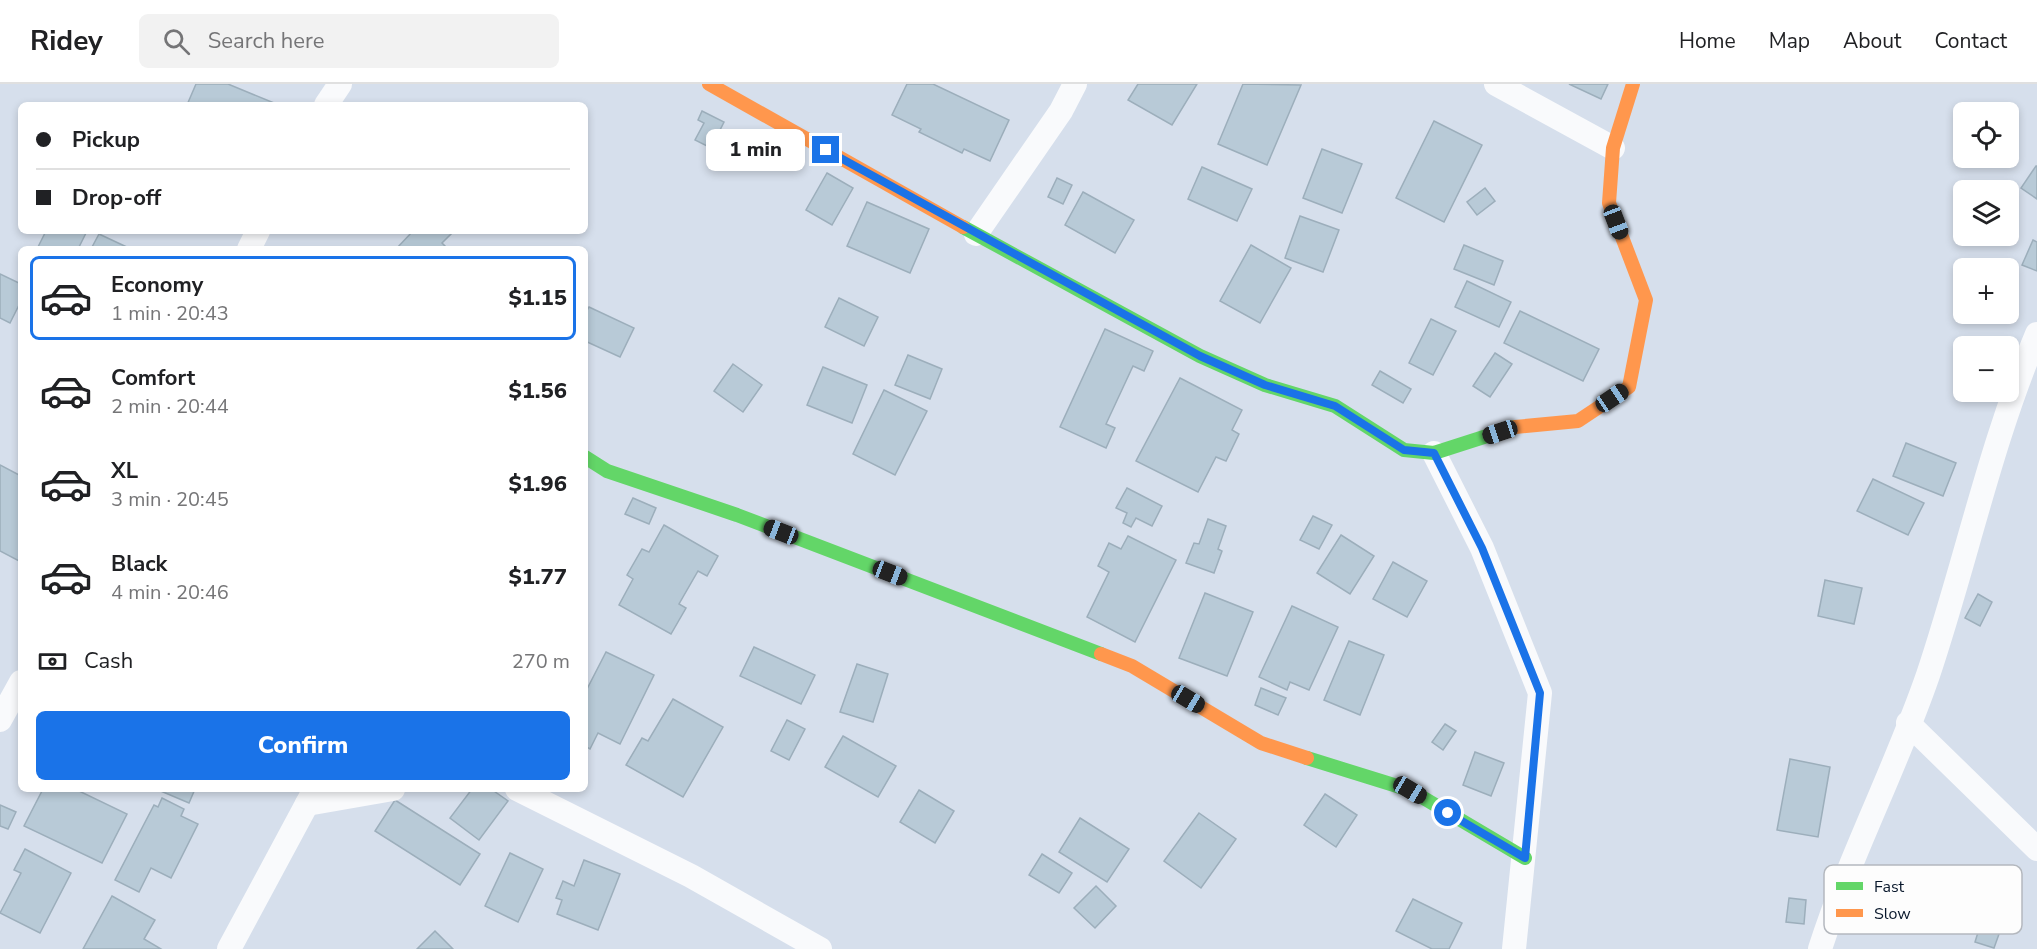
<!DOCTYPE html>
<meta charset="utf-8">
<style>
:root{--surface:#fff;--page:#f2f2f2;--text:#202124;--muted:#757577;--line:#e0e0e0;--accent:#1a73e8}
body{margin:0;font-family:"Nunito Sans",sans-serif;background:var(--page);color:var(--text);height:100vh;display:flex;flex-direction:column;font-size:22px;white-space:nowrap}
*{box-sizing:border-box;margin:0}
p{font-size:20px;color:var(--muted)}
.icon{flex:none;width:33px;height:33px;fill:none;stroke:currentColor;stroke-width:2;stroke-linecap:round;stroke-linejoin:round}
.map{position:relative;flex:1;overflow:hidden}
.side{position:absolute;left:18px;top:162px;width:570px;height:546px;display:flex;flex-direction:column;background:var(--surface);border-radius:9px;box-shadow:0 3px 9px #0003}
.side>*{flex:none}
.hud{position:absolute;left:18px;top:18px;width:570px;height:132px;border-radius:9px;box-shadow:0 3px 9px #0003;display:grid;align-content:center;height:132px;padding:0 18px;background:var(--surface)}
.buttons{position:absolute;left:1953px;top:18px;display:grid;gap:12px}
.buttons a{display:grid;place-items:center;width:66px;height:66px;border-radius:9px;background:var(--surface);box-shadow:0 3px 9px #0003;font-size:30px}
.end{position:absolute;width:27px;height:27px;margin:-14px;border:8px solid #1a73e8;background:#fff;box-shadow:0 0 0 3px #fff}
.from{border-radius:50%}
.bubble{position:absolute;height:42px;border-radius:9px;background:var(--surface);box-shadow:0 3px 9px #0003;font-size:20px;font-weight:800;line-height:42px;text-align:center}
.car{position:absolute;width:18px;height:36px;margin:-18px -9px;border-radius:8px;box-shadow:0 0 4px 2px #0007;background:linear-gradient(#222 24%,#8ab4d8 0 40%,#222 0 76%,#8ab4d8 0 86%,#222 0)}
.hud b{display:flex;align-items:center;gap:21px;height:57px;font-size:22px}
.hud b+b{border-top:2px solid var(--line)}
.hud i{width:15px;height:15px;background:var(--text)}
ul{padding:10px 0 0;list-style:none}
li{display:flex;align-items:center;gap:18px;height:84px;margin:0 12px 9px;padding:0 6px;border:3px solid transparent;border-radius:9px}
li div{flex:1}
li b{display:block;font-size:22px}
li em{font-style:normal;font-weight:800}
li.on{border-color:var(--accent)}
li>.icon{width:54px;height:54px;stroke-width:1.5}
.pay{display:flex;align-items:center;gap:15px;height:66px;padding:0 18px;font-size:22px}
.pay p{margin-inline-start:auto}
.button{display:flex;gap:12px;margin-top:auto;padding:12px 18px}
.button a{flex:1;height:69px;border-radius:9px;background:var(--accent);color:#fff;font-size:24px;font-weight:800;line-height:69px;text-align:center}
header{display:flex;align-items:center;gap:36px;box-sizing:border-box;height:84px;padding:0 30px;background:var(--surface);border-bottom:2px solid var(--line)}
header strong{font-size:28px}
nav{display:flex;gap:33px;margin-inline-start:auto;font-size:21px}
.search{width:420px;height:54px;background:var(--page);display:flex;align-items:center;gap:15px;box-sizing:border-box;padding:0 21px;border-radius:9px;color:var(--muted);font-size:22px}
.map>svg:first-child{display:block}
.building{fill:#b8cad7;stroke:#9caebb;stroke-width:1.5}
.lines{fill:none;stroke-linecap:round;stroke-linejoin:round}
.street{stroke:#f9fafc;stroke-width:24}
.fast{stroke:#63d668;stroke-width:14}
.slow{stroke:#ff974d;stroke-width:14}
.route{stroke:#1a73e8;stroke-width:8}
.key{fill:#fdfdfd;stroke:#b4b8be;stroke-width:1.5}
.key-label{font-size:16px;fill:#08172b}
</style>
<header>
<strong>Ridey</strong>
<div class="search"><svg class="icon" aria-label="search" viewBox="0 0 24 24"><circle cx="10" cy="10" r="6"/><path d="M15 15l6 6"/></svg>Search here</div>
<nav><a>Home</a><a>Map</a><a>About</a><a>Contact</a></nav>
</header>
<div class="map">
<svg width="2037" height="865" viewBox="0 0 2037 865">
<rect width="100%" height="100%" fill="#d6dfec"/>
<g class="building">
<path d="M196,0H228L274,19L187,21Z"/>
<path d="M907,0H933L1009,36L990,77L964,65L962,69L919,48L921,45L892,31Z"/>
<path d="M1138,0H1197L1172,41L1128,16Z"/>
<path d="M1243,0L1301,1L1267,81L1218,60Z"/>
<path d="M1569,0H1608L1601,15Z"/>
<path d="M702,27L724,38L711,64L695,56L704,39L698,36Z"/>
<path d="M1434,37L1482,61L1444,138L1396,114Z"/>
<path d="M1322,65L1362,80L1342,129L1303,114Z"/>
<path d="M2036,82H2037V115L2021,104Z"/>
<path d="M1202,83L1252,105L1237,137L1188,115Z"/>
<path d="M827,89L853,104L832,141L806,126Z"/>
<path d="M1057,94L1072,101L1063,120L1048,113Z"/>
<path d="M1485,104L1495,117L1477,131L1467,118Z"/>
<path d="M1083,108L1134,136L1115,169L1065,141Z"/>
<path d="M867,118L929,145L910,189L847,162Z"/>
<path d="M1300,132L1339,146L1323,188L1285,174Z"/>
<path d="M46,147H87L78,165H37Z"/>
<path d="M413,147H447L451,150L442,159L448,165H396Z"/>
<path d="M99,150L131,165H91Z"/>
<path d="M2033,156L2037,158V187L2022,181Z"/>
<path d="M1251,161L1291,184L1260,239L1220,217Z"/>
<path d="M1464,161L1503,177L1494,201L1454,185Z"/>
<path d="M0,190L21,200V217L10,239L0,234Z"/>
<path d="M1467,197L1511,218L1499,243L1455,223Z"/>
<path d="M839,214L878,233L864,262L825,243Z"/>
<path d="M589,223L634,244L620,273L585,257V230Z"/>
<path d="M1520,227L1599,265L1583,297L1504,259Z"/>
<path d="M1431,235L1456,247L1433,291L1409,279Z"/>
<path d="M1105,245L1153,267L1144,287L1133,282L1106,340L1115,344L1106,364L1060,343Z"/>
<path d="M1495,269L1512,280L1490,313L1473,302Z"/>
<path d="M908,271L942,285L930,315L895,301Z"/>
<path d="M733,280L762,301L743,328L714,307Z"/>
<path d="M823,283L867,301L852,339L807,321Z"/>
<path d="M1380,287L1411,305L1403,319L1372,301Z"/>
<path d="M1180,294L1242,326L1232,346L1239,350L1226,377L1216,373L1198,408L1136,377Z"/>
<path d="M884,306L927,327L895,391L853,370Z"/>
<path d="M1906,359L1956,379L1943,412L1893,392Z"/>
<path d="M0,381L21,392V478L0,467Z"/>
<path d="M1873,395L1924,419L1908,451L1857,427Z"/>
<path d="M1127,404L1162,422L1152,442L1136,434L1131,443L1123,439L1127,429L1116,424Z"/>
<path d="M633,414L656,424L649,440L625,430Z"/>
<path d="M1313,432L1332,441L1319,465L1300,456Z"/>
<path d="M1208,435L1226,442L1218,465L1222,467L1214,489L1186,479L1194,459L1199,460Z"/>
<path d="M664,441L718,472L707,492L698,487L679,520L686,524L671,550L619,521L633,495L627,491L642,465L649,468Z"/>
<path d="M1341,451L1374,472L1350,510L1317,489Z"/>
<path d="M1128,452L1176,476L1135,558L1087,533L1109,488L1098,482L1109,459L1121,465Z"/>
<path d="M1393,478L1427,497L1407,533L1373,515Z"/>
<path d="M1825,496L1862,504L1854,540L1818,532Z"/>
<path d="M1205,509L1253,528L1227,592L1179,574Z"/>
<path d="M1978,510L1992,518L1980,542L1965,534Z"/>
<path d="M1292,522L1338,543L1309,606L1290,598L1287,606L1259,593Z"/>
<path d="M1349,557L1384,571L1360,631L1324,616Z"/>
<path d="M754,563L815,591L801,620L740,592Z"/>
<path d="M606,568L654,591L620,660L598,649L590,665L585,662V609Z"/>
<path d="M857,580L888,590L873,638L840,628Z"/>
<path d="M1261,604L1286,614L1278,631L1255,621Z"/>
<path d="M673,615L723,643L683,713L626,681L642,654L648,657Z"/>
<path d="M787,636L805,645L789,676L771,667Z"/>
<path d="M1445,640L1456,647L1443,666L1432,658Z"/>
<path d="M843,652L896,682L878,713L825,683Z"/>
<path d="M1475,668L1504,679L1491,712L1463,701Z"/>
<path d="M1790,675L1830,683L1818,753L1777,746Z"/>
<path d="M43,705H75L127,730L102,779L24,742Z"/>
<path d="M156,705H195L189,719Z"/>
<path d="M472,705H491L508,717L479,756L450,734Z"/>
<path d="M919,706L954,727L935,759L900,738Z"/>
<path d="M1325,710L1357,731L1336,763L1304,741Z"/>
<path d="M162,714L184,725L181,732L198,740L171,794L151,784L139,808L115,796L154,721L158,723Z"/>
<path d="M395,716L480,770L460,801L375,747Z"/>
<path d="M0,721L16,728L8,745L0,742Z"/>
<path d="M1199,729L1236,755L1201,804L1164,777Z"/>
<path d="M1080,734L1129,765L1107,798L1059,768Z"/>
<path d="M25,765L71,789L40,849L0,829L21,789L14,786Z"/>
<path d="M510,769L543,785L518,838L485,822Z"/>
<path d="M1042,770L1072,789L1059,809L1029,791Z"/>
<path d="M584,776L620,790L598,846L557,830L562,816L556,814L563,797L574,802Z"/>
<path d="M1096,802L1116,822L1095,844L1074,824Z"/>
<path d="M112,812L155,836L144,855L161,865H83Z"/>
<path d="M1789,814L1806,816L1804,840L1786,838Z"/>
<path d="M1413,815L1462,839L1449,865H1432L1396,847Z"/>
<path d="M1984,829L2004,836L1994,864L1975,858Z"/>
<path d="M435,847L453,865H417Z"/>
</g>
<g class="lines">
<g class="street">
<path d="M1496,0L1613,64"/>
<path d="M326,21L340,0"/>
<path d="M976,150L1061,27L1075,0"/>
<path d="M249,165L258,147"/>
<path d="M1434,369L1482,464L1540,609L1514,865"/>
<path d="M0,636L21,598"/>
<path d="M1908,639L2037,765"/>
<path d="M517,705L691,792L820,865"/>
<path d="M307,720L393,705"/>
<path d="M229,865L315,705"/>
<path d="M1820,865C1850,771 1896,684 1928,591C1966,478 1990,360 2037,250"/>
</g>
<g class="fast">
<path d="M963,143L1200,272L1265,301L1335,322L1404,366L1434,369L1515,343"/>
<path d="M585,373L607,387L737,431L1101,570"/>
<path d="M1307,674L1410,706L1525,774"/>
</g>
<g class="slow">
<path d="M709,0L963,143"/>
<path d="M1515,343L1578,337L1629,303L1646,216L1609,119L1613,64L1633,0"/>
<path d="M1101,570L1132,582L1261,659L1307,674"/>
</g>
</g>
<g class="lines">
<path class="route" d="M826,66L1200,272L1265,301L1335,322L1404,366L1434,369L1482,464L1540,609L1525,774L1448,729"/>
</g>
<rect x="1824" y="781" width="198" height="69" rx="9" class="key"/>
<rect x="1836" y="798" width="27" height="8" fill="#63d668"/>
<rect x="1836" y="825" width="27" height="8" fill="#ff974d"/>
<g class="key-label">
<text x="1874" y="808">Fast</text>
<text x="1874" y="835">Slow</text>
</g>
</svg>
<div class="buttons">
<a><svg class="icon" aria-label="locate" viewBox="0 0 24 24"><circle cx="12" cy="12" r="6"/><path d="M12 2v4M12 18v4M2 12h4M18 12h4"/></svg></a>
<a><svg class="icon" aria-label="layers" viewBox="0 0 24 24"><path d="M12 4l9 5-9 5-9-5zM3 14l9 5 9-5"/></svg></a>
<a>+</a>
<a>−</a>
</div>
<i class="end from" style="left:1448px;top:729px"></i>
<i class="end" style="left:826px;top:66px"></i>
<div class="bubble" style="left:706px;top:45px;width:99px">1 min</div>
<i class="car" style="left:1616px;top:138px;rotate:159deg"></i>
<i class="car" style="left:1612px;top:314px;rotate:56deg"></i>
<i class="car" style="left:1500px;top:348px;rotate:252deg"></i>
<i class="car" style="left:781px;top:448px;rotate:291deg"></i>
<i class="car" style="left:890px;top:489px;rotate:111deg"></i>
<i class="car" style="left:1188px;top:615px;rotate:121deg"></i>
<i class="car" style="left:1410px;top:706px;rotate:121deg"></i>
<div class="hud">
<b><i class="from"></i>Pickup</b>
<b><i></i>Drop-off</b>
</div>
<section class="side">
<ul>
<li class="on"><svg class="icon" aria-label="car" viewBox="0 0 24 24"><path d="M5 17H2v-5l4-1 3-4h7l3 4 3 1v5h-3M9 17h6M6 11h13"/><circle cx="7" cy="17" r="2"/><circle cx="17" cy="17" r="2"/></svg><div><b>Economy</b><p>1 min · 20:43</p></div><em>$1.15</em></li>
<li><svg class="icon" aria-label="car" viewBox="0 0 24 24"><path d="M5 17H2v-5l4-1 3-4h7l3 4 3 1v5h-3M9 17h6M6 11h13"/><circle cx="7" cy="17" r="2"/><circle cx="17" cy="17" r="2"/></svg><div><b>Comfort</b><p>2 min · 20:44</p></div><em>$1.56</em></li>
<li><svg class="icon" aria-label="car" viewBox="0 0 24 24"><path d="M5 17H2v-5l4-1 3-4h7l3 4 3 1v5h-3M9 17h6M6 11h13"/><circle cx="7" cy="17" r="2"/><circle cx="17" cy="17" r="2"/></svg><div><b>XL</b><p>3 min · 20:45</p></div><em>$1.96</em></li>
<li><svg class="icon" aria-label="car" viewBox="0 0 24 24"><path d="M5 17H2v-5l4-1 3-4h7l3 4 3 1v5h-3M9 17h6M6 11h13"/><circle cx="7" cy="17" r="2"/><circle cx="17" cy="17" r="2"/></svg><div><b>Black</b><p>4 min · 20:46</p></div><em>$1.77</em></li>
</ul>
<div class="pay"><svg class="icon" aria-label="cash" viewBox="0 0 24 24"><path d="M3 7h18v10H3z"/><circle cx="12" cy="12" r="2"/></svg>Cash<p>270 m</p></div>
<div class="button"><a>Confirm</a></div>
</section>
</div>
